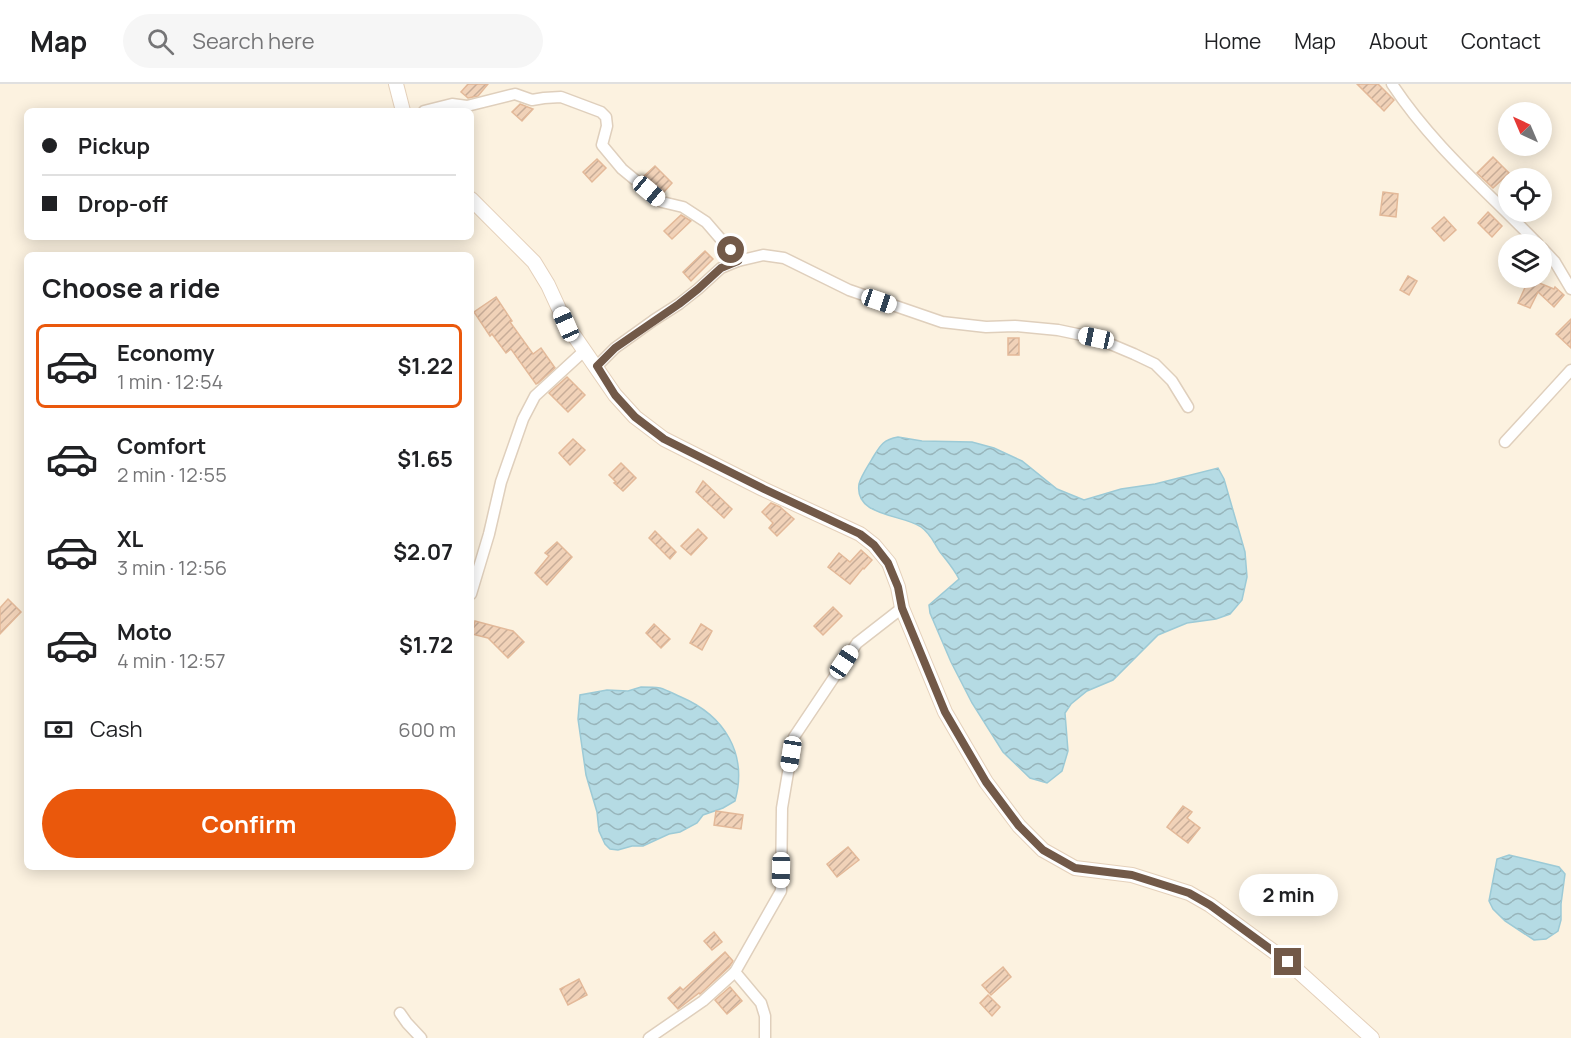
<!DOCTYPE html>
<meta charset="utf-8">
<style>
:root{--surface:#fff;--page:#f6f6f6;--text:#202124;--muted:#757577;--line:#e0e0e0;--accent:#ea580c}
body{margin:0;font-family:Manrope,sans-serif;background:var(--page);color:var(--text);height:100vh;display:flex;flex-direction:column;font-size:22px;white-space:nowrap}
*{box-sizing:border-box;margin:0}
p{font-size:20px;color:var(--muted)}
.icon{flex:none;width:33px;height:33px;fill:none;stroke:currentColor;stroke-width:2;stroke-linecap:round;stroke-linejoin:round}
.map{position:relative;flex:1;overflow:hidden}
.drawer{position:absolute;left:24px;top:168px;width:450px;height:618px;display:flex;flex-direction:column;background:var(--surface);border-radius:9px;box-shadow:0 3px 15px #0003}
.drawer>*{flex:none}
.hud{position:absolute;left:24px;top:24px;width:450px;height:132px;border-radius:9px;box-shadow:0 3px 15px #0003;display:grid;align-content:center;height:132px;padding:0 18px;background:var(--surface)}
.needle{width:39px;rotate:316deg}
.fabs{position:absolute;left:1498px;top:18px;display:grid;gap:12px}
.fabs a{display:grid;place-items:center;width:54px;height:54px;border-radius:50%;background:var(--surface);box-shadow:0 3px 15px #0003;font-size:30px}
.end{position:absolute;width:27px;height:27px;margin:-14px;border:8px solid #725948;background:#fff;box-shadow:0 0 0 3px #fff}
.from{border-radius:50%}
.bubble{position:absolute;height:42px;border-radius:21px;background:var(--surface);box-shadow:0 3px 15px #0003;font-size:20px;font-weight:700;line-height:42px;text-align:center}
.car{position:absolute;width:18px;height:36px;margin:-18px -9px;border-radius:8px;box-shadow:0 0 4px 2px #0007;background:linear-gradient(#fff 24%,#345 0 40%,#fff 0 76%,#345 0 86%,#fff 0)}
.hud b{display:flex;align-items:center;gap:21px;height:57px;font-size:22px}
.hud b+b{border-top:2px solid var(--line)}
.hud i{width:15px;height:15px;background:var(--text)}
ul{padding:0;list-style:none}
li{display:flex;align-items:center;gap:18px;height:84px;margin:0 12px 9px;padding:0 6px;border:3px solid transparent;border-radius:9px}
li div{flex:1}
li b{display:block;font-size:22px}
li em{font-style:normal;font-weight:700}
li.selected{border-color:var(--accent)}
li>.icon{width:54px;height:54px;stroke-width:1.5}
h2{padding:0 18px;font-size:27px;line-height:72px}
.pay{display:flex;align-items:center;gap:15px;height:66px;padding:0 18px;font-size:22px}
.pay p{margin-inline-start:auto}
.cta{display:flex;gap:12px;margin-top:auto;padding:12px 18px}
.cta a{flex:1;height:69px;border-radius:36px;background:var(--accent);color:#fff;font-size:24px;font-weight:700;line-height:69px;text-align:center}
header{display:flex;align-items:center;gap:36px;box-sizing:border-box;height:84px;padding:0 30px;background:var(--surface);border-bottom:2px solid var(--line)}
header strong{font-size:28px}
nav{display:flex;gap:33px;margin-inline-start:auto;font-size:21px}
.search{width:420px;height:54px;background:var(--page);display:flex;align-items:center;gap:15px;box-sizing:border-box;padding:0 21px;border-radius:33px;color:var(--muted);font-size:22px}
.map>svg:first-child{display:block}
.water{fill:url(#water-waves);stroke:#9ccad6;stroke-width:1.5}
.building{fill:url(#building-hatch);stroke:#e3b999;stroke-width:1.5}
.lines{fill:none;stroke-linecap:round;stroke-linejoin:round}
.street-casing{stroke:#dfcfbc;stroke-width:13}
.secondary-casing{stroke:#e4d0ba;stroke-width:16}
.street{stroke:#fff;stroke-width:10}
.secondary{stroke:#fff;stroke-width:14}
.route{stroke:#725948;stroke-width:8}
</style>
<header>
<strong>Map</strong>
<div class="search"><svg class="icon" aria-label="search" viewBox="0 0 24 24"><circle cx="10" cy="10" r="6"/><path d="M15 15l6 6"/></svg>Search here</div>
<nav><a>Home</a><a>Map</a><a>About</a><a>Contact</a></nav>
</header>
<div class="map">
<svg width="1571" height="954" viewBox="0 0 1571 954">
<defs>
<pattern id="water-waves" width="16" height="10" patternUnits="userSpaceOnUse" patternTransform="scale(1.5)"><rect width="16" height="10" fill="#b5dbe4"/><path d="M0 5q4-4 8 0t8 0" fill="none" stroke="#98b5bb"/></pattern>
<pattern id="building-hatch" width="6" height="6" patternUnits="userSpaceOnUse" patternTransform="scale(1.5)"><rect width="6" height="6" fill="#f1d2b8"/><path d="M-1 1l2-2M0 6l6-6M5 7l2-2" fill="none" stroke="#c8ad98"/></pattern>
</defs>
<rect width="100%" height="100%" fill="#fcf2e0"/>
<g class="water">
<path d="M898,353L922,357L972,358L994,364L1022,377L1057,405L1084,416L1121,405L1155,400L1218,384L1224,395L1245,468L1247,493L1242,516L1230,530L1216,535L1187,539L1158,551L1113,596L1087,607L1071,620L1065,629L1068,667L1062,687L1047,699L1030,694L1003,668L972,619L951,578L930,529L929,521L959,495C954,485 947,477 940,468C934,459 931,450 921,443C903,430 854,433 859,400C861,392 868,382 872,375C880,362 882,356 898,353Z"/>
<path d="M641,603C647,603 654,603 660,604C667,606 674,610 681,613C725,632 748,670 735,717L723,724L703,731L697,739L680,748L669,750L643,762H632L618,766L610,765L605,760L599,747L597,728L586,691L578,635L580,611L607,606L628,607Z"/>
<path d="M1509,771L1559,783L1565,790L1561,820V836L1558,847L1546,855L1534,856L1505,837L1493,825L1489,817L1497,775Z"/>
</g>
<g class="building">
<path d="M468,0H488L478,12L468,14L461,8Z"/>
<path d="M1357,0H1378L1394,16L1384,27Z"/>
<path d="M520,20L533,25L522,37L512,28Z"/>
<path d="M1493,73L1509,89L1493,104L1477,89Z"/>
<path d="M597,75L606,84L592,98L583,88Z"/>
<path d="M655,82L672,99L663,109L643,93Z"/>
<path d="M1383,108L1398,110L1396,133L1380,131Z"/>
<path d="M1488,128L1502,142L1492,153L1478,139Z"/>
<path d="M681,131L691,137L672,155L664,147Z"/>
<path d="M1444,133L1456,146L1444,157L1432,144Z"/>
<path d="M705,167L713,175L691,197L683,188Z"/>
<path d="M1408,192L1417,197L1409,211L1400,206Z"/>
<path d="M1520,194H1527L1554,205L1555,203L1564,211L1554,223L1538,208L1530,224L1518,219L1527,199Z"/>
<path d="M496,213L512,237L510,238L533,270L541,264L555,284L538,299L536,300L511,265L506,269L492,250L490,252L474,228Z"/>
<path d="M1571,235V264L1556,250Z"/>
<rect x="1008" y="254" width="11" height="17"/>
<path d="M567,293L585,311L568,328L549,309Z"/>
<path d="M573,355L585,366L570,381L559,369Z"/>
<path d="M621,379L636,394L623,407L614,399L616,398L609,391Z"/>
<path d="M703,397L732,425L724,434L696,408Z"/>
<path d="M771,419L780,423L794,435L777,452L769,444L773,439L762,428Z"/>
<path d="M698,445L707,454L691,471L681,462Z"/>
<path d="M655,447L676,468L670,475L649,454Z"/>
<path d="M557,458L572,473L547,501L535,489L549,472L545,469Z"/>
<path d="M861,466L872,476L864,485L863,484L850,500L828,483L839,469L850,478Z"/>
<path d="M8,515L21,528L0,550V524Z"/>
<path d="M833,523L842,532L823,551L814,542Z"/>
<path d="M475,537L513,547L524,558L508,574L488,554L472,550Z"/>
<path d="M654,540L670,555L661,564L646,549Z"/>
<path d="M701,540L712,547L702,566L690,559Z"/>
<path d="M1183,722L1192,728L1187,734L1200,744L1188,759L1167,743Z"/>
<path d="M716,727L743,731L741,745L714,741Z"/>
<path d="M848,763L859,776L837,793L827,780Z"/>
<path d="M714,848L722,858L712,866L704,857Z"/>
<path d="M725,868L733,877L729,883L700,910L699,909L678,925L668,914L680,903L683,906Z"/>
<path d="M1003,883L1011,893L991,911L982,901Z"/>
<path d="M579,895L587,911L568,921L560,905Z"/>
<path d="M730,903L742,917L727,930L715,916Z"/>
<path d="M988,911L1000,923L992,932L980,919Z"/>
</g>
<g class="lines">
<g class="street-casing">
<g id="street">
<path d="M1392,0C1432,61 1488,108 1538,160"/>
<path d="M424,27L452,20L467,22L515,10L532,16L544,14L561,13L601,28L606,33L607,42L602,61L622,85L662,118L683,123L706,138L731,167L738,177"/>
<path d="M1542,164L1555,178L1571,205"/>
<path d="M597,282L615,264L654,236L679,220L698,205L721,184L738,177L763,171L784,174L849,206L942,238L986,243L1015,242L1058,246L1096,254L1134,270L1155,280L1172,297L1188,323"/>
<path d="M1505,358L1571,286"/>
<path d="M471,510L489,450L501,398L523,335L535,312L584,267"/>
<path d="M735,888L761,919L765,932V954"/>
<path d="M400,929L407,939L421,954"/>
<path d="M649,954L703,917L735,888L781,807L782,724L794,653L857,559L902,524"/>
</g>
</g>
<g class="secondary-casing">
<g id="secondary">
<path d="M396,0L403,27"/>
<path d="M471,115L534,178L548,201L566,240L615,311L635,333L664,355L763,405L845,443L860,450L874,461L889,479L898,503L902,524L945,628L986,698L1019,742L1043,766L1075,784L1132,791L1189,809L1210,821L1288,878L1372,954"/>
</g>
</g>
<use href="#street" class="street"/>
<use href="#secondary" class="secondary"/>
</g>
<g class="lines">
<path class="route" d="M731,166L738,177L721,184L698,205L679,220L615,264L597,282L615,311L635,333L664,355L764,405L845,443L860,450L874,461L888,479L898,503L902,524L945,628L986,698L1019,742L1043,766L1075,784L1132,791L1189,809L1210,821L1288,878"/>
</g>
</svg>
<div class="fabs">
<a><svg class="needle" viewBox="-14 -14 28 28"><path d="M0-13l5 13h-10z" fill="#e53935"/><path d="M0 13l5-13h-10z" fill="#757577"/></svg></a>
<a><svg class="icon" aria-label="locate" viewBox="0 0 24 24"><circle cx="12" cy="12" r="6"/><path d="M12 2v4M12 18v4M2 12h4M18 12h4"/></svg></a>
<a><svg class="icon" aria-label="layers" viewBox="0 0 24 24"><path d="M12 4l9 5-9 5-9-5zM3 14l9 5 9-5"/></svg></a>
</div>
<i class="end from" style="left:731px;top:166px"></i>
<i class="end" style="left:1288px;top:878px"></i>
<div class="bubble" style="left:1239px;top:790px;width:99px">2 min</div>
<i class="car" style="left:649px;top:107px;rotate:130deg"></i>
<i class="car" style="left:879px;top:217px;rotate:109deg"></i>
<i class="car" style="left:566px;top:240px;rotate:336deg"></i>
<i class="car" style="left:1096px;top:254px;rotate:282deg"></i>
<i class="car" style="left:844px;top:578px;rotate:34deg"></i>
<i class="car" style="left:791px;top:670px;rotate:189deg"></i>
<i class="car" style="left:781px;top:786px;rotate:181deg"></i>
<div class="hud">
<b><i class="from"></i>Pickup</b>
<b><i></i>Drop-off</b>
</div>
<section class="drawer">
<h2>Choose a ride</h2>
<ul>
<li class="selected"><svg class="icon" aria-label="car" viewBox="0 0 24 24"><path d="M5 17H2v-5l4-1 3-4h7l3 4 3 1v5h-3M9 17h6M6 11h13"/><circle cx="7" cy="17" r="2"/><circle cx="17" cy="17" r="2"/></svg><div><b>Economy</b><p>1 min · 12:54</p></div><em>$1.22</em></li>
<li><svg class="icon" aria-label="car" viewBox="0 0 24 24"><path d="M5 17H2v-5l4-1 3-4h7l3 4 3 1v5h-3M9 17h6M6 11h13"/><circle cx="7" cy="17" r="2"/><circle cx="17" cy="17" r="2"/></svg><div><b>Comfort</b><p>2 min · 12:55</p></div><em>$1.65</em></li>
<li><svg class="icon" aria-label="car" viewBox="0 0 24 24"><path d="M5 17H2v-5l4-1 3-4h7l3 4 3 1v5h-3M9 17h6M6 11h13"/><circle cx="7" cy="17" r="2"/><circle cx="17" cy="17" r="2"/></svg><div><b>XL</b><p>3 min · 12:56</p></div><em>$2.07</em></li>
<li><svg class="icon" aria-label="car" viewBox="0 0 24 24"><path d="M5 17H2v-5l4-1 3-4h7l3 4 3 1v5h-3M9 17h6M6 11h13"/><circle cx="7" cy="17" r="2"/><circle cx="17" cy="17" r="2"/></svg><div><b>Moto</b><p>4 min · 12:57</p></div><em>$1.72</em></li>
</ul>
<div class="pay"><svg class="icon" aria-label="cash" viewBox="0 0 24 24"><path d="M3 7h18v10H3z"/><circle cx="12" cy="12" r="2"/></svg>Cash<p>600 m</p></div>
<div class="cta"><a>Confirm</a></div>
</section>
</div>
